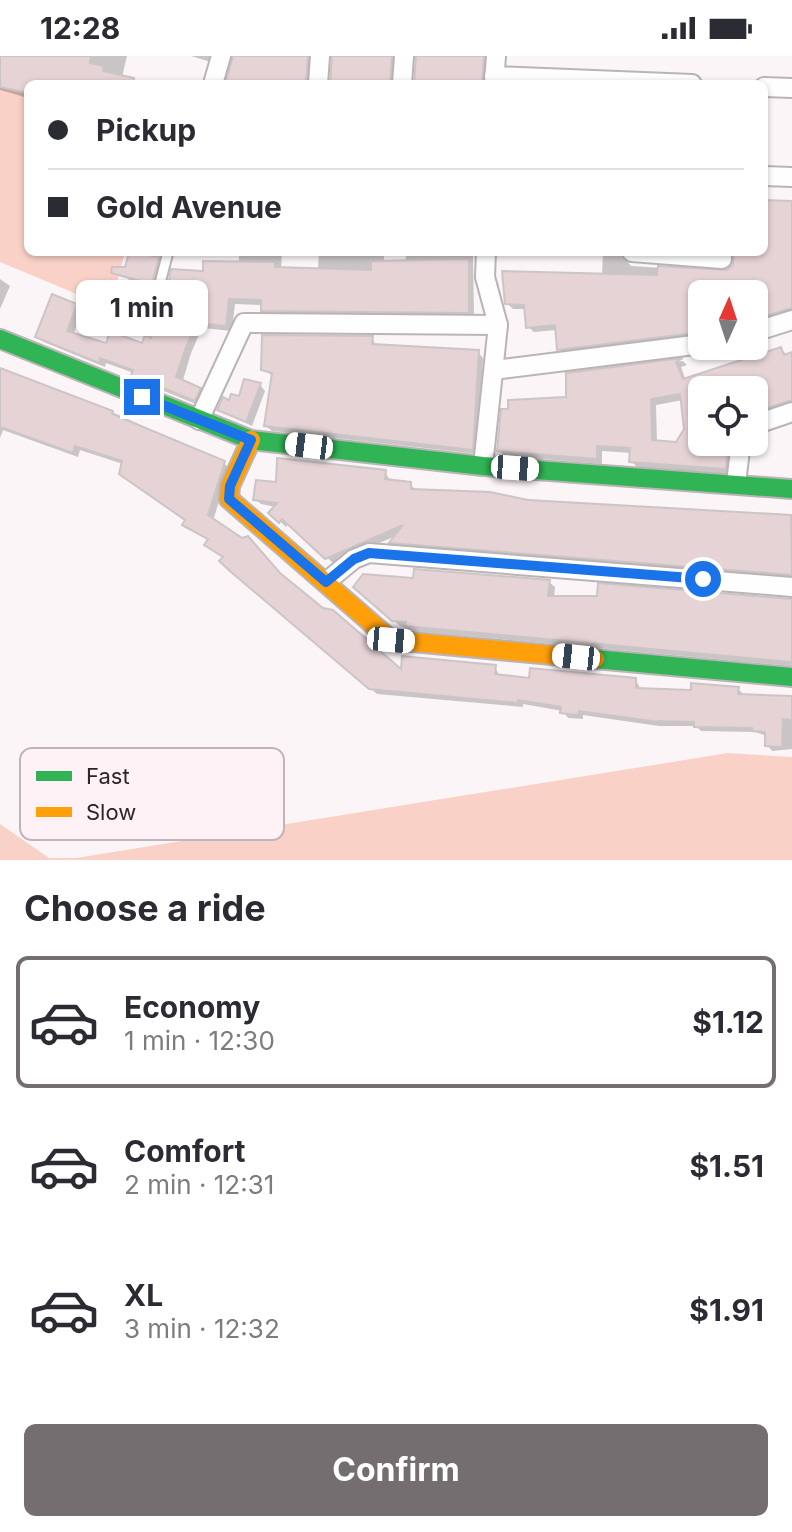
<!DOCTYPE html>
<meta charset="utf-8">
<style>
:root{--surface:#fff;--page:#f7f7f7;--text:#2b2b33;--muted:#7c7c81;--line:#e1e1e2;--accent:#756e71}
body{margin:0;font-family:Inter,sans-serif;background:var(--page);color:var(--text);height:100vh;display:flex;flex-direction:column;font-size:30px;white-space:nowrap}
*{box-sizing:border-box;margin:0}
p{font-size:26px;color:var(--muted)}
.icon{flex:none;width:44px;height:44px;fill:none;stroke:currentColor;stroke-width:2;stroke-linecap:round;stroke-linejoin:round}
.map{position:relative;height:804px;overflow:hidden}
.panel{display:flex;flex-direction:column;background:var(--surface);flex:1}
.panel>*{flex:none}
.guide{position:absolute;left:24px;top:24px;width:744px;height:176px;border-radius:12px;box-shadow:0 2px 6px #0004;display:grid;align-content:center;height:176px;padding:0 24px;background:var(--surface)}
.needle{width:52px;rotate:3deg}
.buttons{position:absolute;left:688px;top:224px;display:grid;gap:16px}
.buttons a{display:grid;place-items:center;width:80px;height:80px;border-radius:12px;background:var(--surface);box-shadow:0 2px 6px #0004;font-size:40px}
.end{position:absolute;width:36px;height:36px;margin:-18px;border:10px solid #1a73e8;background:#fff;box-shadow:0 0 0 4px #fff}
.from{border-radius:50%}
.bubble{position:absolute;height:56px;border-radius:12px;background:var(--surface);box-shadow:0 2px 6px #0004;font-size:26px;font-weight:700;line-height:56px;text-align:center}
.car{position:absolute;width:24px;height:48px;margin:-24px -12px;border-radius:10px;box-shadow:0 0 6px 2px #0007;background:linear-gradient(#fff 24%,#345 0 40%,#fff 0 76%,#345 0 86%,#fff 0)}
.guide b{display:flex;align-items:center;gap:28px;height:76px;font-size:30px}
.guide b+b{border-top:2px solid var(--line)}
.guide i{width:20px;height:20px;background:var(--text)}
ul{padding:0;list-style:none}
li{display:flex;align-items:center;gap:24px;height:132px;margin:0 16px 12px;padding:0 8px;border:4px solid transparent;border-radius:12px}
li div{flex:1}
li b{display:block;font-size:30px}
li em{font-style:normal;font-weight:700}
li.selected{border-color:var(--accent)}
li>.icon{width:72px;height:72px;stroke-width:1.5}
h2{padding:0 24px;font-size:36px;line-height:96px}
.primary-button{display:flex;gap:16px;margin-top:auto;padding:16px 24px}
.primary-button a{flex:1;height:92px;border-radius:12px;background:var(--accent);color:#fff;font-size:32px;font-weight:700;line-height:92px;text-align:center}
.status{display:flex;justify-content:space-between;align-items:center;height:56px;padding:0 40px;background:var(--surface);direction:ltr}
.status svg{height:22px;fill:currentColor}
.map>svg:first-child{display:block}
.green{fill:#fad1c7}
.shadow{fill:#0003;fill-rule:evenodd}
.building{fill:#e6d3d6;stroke:#ccc5c6;stroke-width:2;fill-rule:evenodd}
.lines{fill:none;stroke-linecap:round;stroke-linejoin:round}
.lane-casing{stroke:#bbb4b7;stroke-width:13}
.street-casing{stroke:#bbb4b7;stroke-width:22}
.fast-casing{stroke:#bbb4b7;stroke-width:22}
.slow-casing{stroke:#bbb4b7;stroke-width:22}
.lane{stroke:#fffefe;stroke-width:9}
.street{stroke:#fffefe;stroke-width:18}
.fast{stroke:#30b455;stroke-width:18}
.slow{stroke:#ff9f0a;stroke-width:18}
.route{stroke:#1a73e8;stroke-width:10}
.key{fill:#fff2f7;stroke:#c0b4b9;stroke-width:2}
.key-label{font-size:22px;fill:#2d2529}
</style>
<div class="status"><b>12:28</b><svg viewBox="0 0 49 12"><path d="M0 12V9h3v3zM5 12V6h3v6zM10 12V3h3v9zM15 12V0h3v12zM26 1h20v11H26zM47 4h2v5h-2z"/></svg></div>
<div class="map">
<svg width="792" height="804" viewBox="0 0 792 804">
<rect width="100%" height="100%" fill="#fcf5f8"/>
<g class="green">
<path d="M0,18L28,28V196H125L110,252L0,206Z"/>
<path d="M728,697L792,701V804H0V768L49,802H76Z"/>
</g>
<g class="shadow">
<path d="M0,0H127L122,21L136,28H28V42L0,34Z"/>
<path d="M191,0H217L214,7Z"/>
<path d="M234,0H317L312,28H227Z"/>
<path d="M333,0H401L396,28H332Z"/>
<path d="M417,0H491L487,28H416Z"/>
<path d="M764,145L792,146V259L754,272V238H702V282L564,299L559,293L557,274L534,276L528,271L526,253H513L507,247L602,220L603,196H627L625,203L631,210L728,216L736,204L735,196H764Z"/>
<path d="M131,196H168L158,233L131,226L125,220Z"/>
<path d="M239,196H282L281,213H318L319,196H384V236L404,237L406,196H473L474,262L268,260L263,249L235,248L232,275L202,272L191,297L183,324L205,339L201,350L139,325L134,317L106,307L105,311L44,286L38,281L76,250L82,256L73,279L107,290L143,289L153,285L205,217L239,207Z"/>
<path d="M0,223L10,230L0,253Z"/>
<path d="M372,282L377,291L478,296L483,302L478,398L272,375L266,370L273,320L263,313Z"/>
<path d="M781,293L788,300L792,298V351L754,364V334H702V386H732L731,418L637,411L631,405L632,397L602,395V408L504,400L499,394L568,342V319L683,305L687,309L681,311L686,325ZM683,344L686,374L677,388L657,387L656,349Z"/>
<path d="M0,316L112,356L224,407L229,412L213,465L403,618L495,611L500,621L531,624H636L641,634L738,633L743,638L792,642V693L772,695L767,689V680L755,676L701,675L696,670H659L583,659V663L568,662L563,655L523,648V651L377,638L239,521L224,502L206,489L209,484L190,474L184,469L187,465L123,408L80,394L78,401L3,374L0,382Z"/>
<path d="M260,329L265,335L252,370L219,354Z"/>
<path d="M385,416L391,426L410,428L417,435L792,463V523L397,491L392,486L398,479L333,507L289,467L286,471L271,457L276,451L261,448L255,443L277,429Z"/>
<path d="M415,524L549,526L555,531L554,542L792,545V610L413,575L400,570L361,536Z"/>
</g>
<g class="building">
<path d="M0,0H91L90,7L104,10L103,15L134,22L133,28H28V37L0,31Z"/>
<path d="M233,0H308L306,28L245,25L244,28H225Z"/>
<path d="M332,0H392L390,28H330Z"/>
<path d="M416,0H484L482,28H414Z"/>
<path d="M764,144L792,145V252L754,263V238H702V276L557,294L555,269L526,272L524,249L505,248L502,215L657,219L658,210L727,214L733,209L734,196H764Z"/>
<path d="M129,196L159,201L152,228L111,217L112,211H125Z"/>
<path d="M469,203V257L261,255V244L229,243L226,270L196,267L186,291L176,321L201,332L195,345L131,319L133,314L100,302L99,307L35,281L52,238L77,248L67,275L106,287L110,275L142,287L145,279L151,282L158,263L162,265L171,213L203,215V205L275,206V211L371,214V205Z"/>
<path d="M262,279L373,280L372,288L479,294L473,394L264,370L272,317L261,314Z"/>
<path d="M781,291L784,299L792,296V344L754,356V326L740,334H702V386H715L710,394H727L726,413L629,406L630,392L597,390V403L497,395L501,353H508V344L566,341V317L683,302L676,306L683,323ZM680,338L684,373L676,386L652,384L651,343Z"/>
<path d="M0,312L113,355L112,358L225,405L208,459L242,482L248,480L280,517L323,552L333,554L401,613L402,600L496,609L495,618L529,622L530,612L636,622V632L691,634V627L739,631L738,638L792,640V664L783,663L782,691L765,690V676L752,675V672L694,671V666L652,665L579,655L578,659L560,657L561,651L518,644V647L369,633L231,516L219,505L223,501L204,489L208,483L182,469L185,464L119,418L122,405L75,390L73,397L0,371Z"/>
<path d="M244,323L261,327L246,366L217,354L223,341L229,344L231,338L239,340Z"/>
<path d="M277,402L386,414L385,423L411,426V433L490,436L528,444L791,459L792,519L389,487L403,469L325,503L282,463L279,467L268,457L277,447L253,444L256,424L276,426Z"/>
<path d="M414,513L550,524L548,540H597L598,527L792,543V606L405,570L406,566L392,565L353,531L363,518L413,522Z"/>
</g>
<g class="lines">
<g class="lane-casing">
<path id="lane" d="M157,239L168,196"/>
</g>
<g class="street-casing">
<g id="street">
<path d="M494,20L692,28"/>
<path d="M213,28L221,0"/>
<path d="M318,28L320,0"/>
<path d="M402,28L404,0"/>
<path d="M494,28L496,0"/>
<path d="M764,31L792,32"/>
<path d="M764,120L792,121"/>
<path d="M632,196L722,203V196"/>
<path d="M754,276L792,264"/>
<path d="M494,314L702,288"/>
<path d="M199,364L244,267L498,269"/>
<path d="M754,369L792,356"/>
<path d="M483,410L498,269L485,221L486,196"/>
<path d="M736,427L741,386"/>
<path d="M326,526L354,503L369,497L792,531"/>
</g>
</g>
<g class="fast-casing">
<g id="fast">
<path d="M0,283L251,384L483,410L792,433"/>
<path d="M595,603L792,621"/>
</g>
</g>
<g class="slow-casing">
<path id="slow" d="M251,384L230,430L229,443L391,584L595,603"/>
</g>
<use href="#lane" class="lane"/>
<use href="#street" class="street"/>
<use href="#fast" class="fast"/>
<use href="#slow" class="slow"/>
</g>
<g class="lines">
<path class="route" d="M142,341L251,384L230,430L229,443L326,526L354,503L369,497L703,523"/>
</g>
<rect x="20" y="692" width="264" height="92" rx="12" class="key"/>
<rect x="36" y="715" width="36" height="10" fill="#30b455"/>
<rect x="36" y="751" width="36" height="10" fill="#ff9f0a"/>
<g class="key-label">
<text x="86" y="728">Fast</text>
<text x="86" y="764">Slow</text>
</g>
</svg>
<div class="buttons">
<a><svg class="needle" viewBox="-14 -14 28 28"><path d="M0-13l5 13h-10z" fill="#e53935"/><path d="M0 13l5-13h-10z" fill="#7c7c81"/></svg></a>
<a><svg class="icon" aria-label="locate" viewBox="0 0 24 24"><circle cx="12" cy="12" r="6"/><path d="M12 2v4M12 18v4M2 12h4M18 12h4"/></svg></a>
</div>
<i class="end from" style="left:703px;top:523px"></i>
<i class="end" style="left:142px;top:341px"></i>
<div class="bubble" style="left:76px;top:224px;width:132px">1 min</div>
<i class="car" style="left:309px;top:390px;rotate:277deg"></i>
<i class="car" style="left:515px;top:412px;rotate:94deg"></i>
<i class="car" style="left:391px;top:584px;rotate:95deg"></i>
<i class="car" style="left:576px;top:601px;rotate:276deg"></i>
<div class="guide">
<b><i class="from"></i>Pickup</b>
<b><i></i>Gold Avenue</b>
</div>
</div>
<section class="panel">
<h2>Choose a ride</h2>
<ul>
<li class="selected"><svg class="icon" aria-label="car" viewBox="0 0 24 24"><path d="M5 17H2v-5l4-1 3-4h7l3 4 3 1v5h-3M9 17h6M6 11h13"/><circle cx="7" cy="17" r="2"/><circle cx="17" cy="17" r="2"/></svg><div><b>Economy</b><p>1 min · 12:30</p></div><em>$1.12</em></li>
<li><svg class="icon" aria-label="car" viewBox="0 0 24 24"><path d="M5 17H2v-5l4-1 3-4h7l3 4 3 1v5h-3M9 17h6M6 11h13"/><circle cx="7" cy="17" r="2"/><circle cx="17" cy="17" r="2"/></svg><div><b>Comfort</b><p>2 min · 12:31</p></div><em>$1.51</em></li>
<li><svg class="icon" aria-label="car" viewBox="0 0 24 24"><path d="M5 17H2v-5l4-1 3-4h7l3 4 3 1v5h-3M9 17h6M6 11h13"/><circle cx="7" cy="17" r="2"/><circle cx="17" cy="17" r="2"/></svg><div><b>XL</b><p>3 min · 12:32</p></div><em>$1.91</em></li>
</ul>
<div class="primary-button"><a>Confirm</a></div>
</section>
